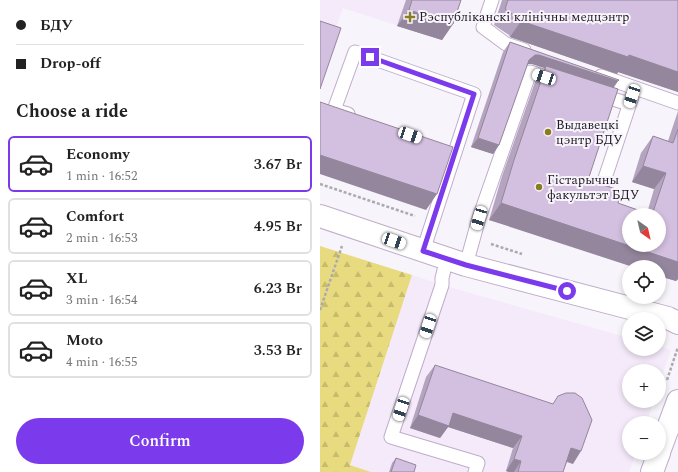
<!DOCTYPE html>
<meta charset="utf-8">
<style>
:root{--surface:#fff;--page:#f2f2f2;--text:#222;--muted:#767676;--line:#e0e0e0;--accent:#7c3aed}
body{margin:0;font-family:Spectral,serif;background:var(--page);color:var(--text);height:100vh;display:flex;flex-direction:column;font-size:15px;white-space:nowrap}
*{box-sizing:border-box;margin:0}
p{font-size:13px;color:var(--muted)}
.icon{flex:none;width:22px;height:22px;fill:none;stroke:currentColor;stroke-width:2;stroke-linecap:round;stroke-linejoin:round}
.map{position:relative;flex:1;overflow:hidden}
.side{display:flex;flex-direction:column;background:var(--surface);width:320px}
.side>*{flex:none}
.top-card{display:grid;align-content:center;height:88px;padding:0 16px;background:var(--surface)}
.needle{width:26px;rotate:146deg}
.controls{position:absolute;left:302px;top:208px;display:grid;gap:8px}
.controls a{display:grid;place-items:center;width:44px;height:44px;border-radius:50%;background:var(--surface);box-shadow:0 2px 6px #0003;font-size:20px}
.end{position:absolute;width:18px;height:18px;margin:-9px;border:5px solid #7c3aed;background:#fff;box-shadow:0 0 0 2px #fff}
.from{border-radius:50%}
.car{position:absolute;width:12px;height:24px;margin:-12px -6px;border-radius:5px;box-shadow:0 0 3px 1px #0007;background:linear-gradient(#fff 24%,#345 0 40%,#fff 0 76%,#345 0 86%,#fff 0)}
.top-card b{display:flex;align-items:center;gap:14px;height:38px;font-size:15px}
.top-card b+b{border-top:1px solid var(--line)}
.top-card i{width:10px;height:10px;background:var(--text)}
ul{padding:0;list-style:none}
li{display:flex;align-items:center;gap:12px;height:56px;margin:0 8px 6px;padding:0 8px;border:2px solid var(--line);border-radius:6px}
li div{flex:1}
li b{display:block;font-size:15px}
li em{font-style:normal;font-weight:600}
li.current{border-color:var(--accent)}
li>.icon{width:36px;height:36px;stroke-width:1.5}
h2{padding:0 16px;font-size:18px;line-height:48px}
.primary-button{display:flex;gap:8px;margin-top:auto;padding:8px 16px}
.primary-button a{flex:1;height:46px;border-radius:24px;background:var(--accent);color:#fff;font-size:16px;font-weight:600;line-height:46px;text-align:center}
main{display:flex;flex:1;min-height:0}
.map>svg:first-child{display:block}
.built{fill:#f4eafa}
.forest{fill:url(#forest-firs)}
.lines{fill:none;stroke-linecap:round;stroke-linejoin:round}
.service-casing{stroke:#c0accb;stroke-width:15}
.minor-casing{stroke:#c0accb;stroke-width:24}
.path{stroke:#aea9b1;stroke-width:2.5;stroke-dasharray:3 2;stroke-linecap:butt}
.service{stroke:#fff;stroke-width:13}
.minor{stroke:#fff;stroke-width:22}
.wall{fill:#b5a4c0}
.shaded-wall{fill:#94869c}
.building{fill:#d3bfdf;stroke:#94869c;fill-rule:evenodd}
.route{stroke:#7c3aed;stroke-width:5}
.poi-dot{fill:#897c22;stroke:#f8f4fb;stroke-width:1.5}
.labels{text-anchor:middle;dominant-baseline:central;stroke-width:4;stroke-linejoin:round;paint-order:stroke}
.poi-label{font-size:13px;fill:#211a25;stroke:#f8f4fb;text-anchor:start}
</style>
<main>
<section class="side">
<div class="top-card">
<b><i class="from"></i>БДУ</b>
<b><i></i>Drop-off</b>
</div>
<h2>Choose a ride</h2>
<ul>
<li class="current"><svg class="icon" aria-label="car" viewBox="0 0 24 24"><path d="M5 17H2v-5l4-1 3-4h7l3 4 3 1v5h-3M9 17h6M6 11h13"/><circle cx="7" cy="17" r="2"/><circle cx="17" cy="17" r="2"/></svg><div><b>Economy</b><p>1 min · 16:52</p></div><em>3.67 Br</em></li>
<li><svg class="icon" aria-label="car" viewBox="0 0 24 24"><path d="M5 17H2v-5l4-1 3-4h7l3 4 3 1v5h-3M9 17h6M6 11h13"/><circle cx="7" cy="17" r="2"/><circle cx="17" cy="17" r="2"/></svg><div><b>Comfort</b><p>2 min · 16:53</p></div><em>4.95 Br</em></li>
<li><svg class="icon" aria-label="car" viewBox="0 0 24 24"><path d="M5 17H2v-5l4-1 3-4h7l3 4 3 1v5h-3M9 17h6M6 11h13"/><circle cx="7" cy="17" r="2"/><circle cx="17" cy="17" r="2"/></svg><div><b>XL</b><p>3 min · 16:54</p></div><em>6.23 Br</em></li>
<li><svg class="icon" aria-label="car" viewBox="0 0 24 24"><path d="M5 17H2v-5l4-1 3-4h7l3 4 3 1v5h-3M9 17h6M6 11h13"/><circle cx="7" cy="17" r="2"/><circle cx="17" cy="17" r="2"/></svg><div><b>Moto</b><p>4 min · 16:55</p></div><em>3.53 Br</em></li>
</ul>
<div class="primary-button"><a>Confirm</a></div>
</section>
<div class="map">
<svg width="358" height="472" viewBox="0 0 358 472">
<defs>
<pattern id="forest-firs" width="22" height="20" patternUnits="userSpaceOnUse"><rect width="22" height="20" fill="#e8db7f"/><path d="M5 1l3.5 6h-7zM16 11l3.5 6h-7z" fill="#c7bb6e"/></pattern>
</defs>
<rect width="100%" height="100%" fill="#f8f4fb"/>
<g class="built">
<path d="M0,0H135L122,40L23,8L10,44L0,41Z"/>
<path d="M92,275L122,285L309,338V349H339V346L351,350L339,385V371H309V401H334L326,423H309V453H316L309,472H51L30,465Z"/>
</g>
<path class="forest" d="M0,246L92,275L30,465L51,472H0Z"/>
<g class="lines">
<g class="service-casing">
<g id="service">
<path d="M172,0L163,27L186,44L204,50"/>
<path d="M281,76L358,103"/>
<path d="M277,94L309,104"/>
<path d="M28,114L14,110L35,52L154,94L103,251"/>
<path d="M281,190L312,97"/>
<path d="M127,258L122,278V285L71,437L158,463L155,472"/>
<path d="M146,265L159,218L210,72L236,80"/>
</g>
</g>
<g class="minor-casing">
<g id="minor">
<path d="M0,216L146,265L348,318L358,323"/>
<path d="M339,452L358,401"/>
<path d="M332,472L339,453"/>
</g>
</g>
<g class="path">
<path d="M0,184L95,216"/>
<path d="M171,244L202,254"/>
<path d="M0,310L22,246"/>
<path d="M347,380L358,347"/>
</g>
<use href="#service" class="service"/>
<use href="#minor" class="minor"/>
</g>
<g class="wall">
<path d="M86,0H141L133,24L122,40L77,26Z"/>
<path d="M182,0H358V92L298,72L297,74L190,37L189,35L174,25Z"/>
<path d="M190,42L298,81L293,87L268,180L298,203L327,213L334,189L312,182L321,153L333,136L348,141L358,111V279L356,281L339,276V267L169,220L182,176L215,82L225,68L212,64H208L207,65L179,145L173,154L151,147L183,52Z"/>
<path d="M115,365L253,464L247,462L243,472H189L186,471L193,448L128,427L120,438L90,428L106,377Z"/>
<path d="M76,458L94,472H69L72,463Z"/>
</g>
<g class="shaded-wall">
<path d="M89,10L133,24L122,40L77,26Z"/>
<path d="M201,21L309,55L358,72V92L298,72L297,74L190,37Z"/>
<path d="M215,55H219L298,81L292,90L226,66L225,68L212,64H208L202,69L209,60Z"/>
<path d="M158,138L179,145L173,154L151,147Z"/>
<path d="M0,155L117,194L106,210L0,174Z"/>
<path d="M323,166L346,173L334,189L312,182Z"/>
<path d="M181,203L358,262V279L356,281L339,276V267H313L169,220Z"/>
<path d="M133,413L202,436L193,448L128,427L120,438L90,428L98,415Z"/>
<path d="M251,448L261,451L253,464L243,460Z"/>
<path d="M194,459L201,461L194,472H189L186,471Z"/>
</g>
<g class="building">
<path d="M92,0H141L133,24L89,10Z"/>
<path d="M188,0H358V72L309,55L308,57L201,21L200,19L185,9Z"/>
<path d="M0,21L21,28L0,89Z"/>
<path d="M190,42L299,80L298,81L219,55H215L209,60L179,145L158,138Z"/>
<path d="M226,66L298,89L268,180L302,191L298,203L332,215L346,173L323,166L333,136L353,143L358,129V262L181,203L194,160ZM309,215H339V245H309Z"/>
<path d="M0,102L133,147L117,194L0,155Z"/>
<path d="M115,365L233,404L238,396L246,393H255L262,398L272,420L261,451L251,448L243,472H198L201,461L194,459L202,436L133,413L129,426L98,415Z"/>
<path d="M76,458L96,465L94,472H71Z"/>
</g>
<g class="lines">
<path class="route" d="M50,57L154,94L103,251L146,265L247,291"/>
</g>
<g class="poi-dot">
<path d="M88 11h4v4h4v4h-4v4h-4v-4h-4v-4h4z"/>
<circle cx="228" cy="132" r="4"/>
<circle cx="219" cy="187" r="4"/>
</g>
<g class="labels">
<g class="poi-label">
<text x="99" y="17">Рэспубліканскі клінічны медцэнтр</text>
<text x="236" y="125">Выдавецкі<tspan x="236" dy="15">цэнтр БДУ</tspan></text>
<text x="227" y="180">Гістарычны<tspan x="227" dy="15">факультэт БДУ</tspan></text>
</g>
</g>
</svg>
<div class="controls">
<a><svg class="needle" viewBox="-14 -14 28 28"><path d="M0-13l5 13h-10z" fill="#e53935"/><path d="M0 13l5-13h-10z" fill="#767676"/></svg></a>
<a><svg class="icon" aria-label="locate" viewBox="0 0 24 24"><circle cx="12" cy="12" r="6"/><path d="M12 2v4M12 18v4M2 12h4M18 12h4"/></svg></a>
<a><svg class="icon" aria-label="layers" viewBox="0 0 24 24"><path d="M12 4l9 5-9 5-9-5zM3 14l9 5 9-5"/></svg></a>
<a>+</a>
<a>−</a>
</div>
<i class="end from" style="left:247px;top:291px"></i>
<i class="end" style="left:50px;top:57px"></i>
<i class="car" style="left:224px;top:77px;rotate:288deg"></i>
<i class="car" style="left:312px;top:96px;rotate:199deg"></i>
<i class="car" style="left:90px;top:135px;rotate:109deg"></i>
<i class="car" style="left:159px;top:218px;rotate:197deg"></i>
<i class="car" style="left:74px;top:241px;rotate:109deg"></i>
<i class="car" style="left:108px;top:326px;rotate:198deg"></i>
<i class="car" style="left:81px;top:409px;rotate:198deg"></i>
</div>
</main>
